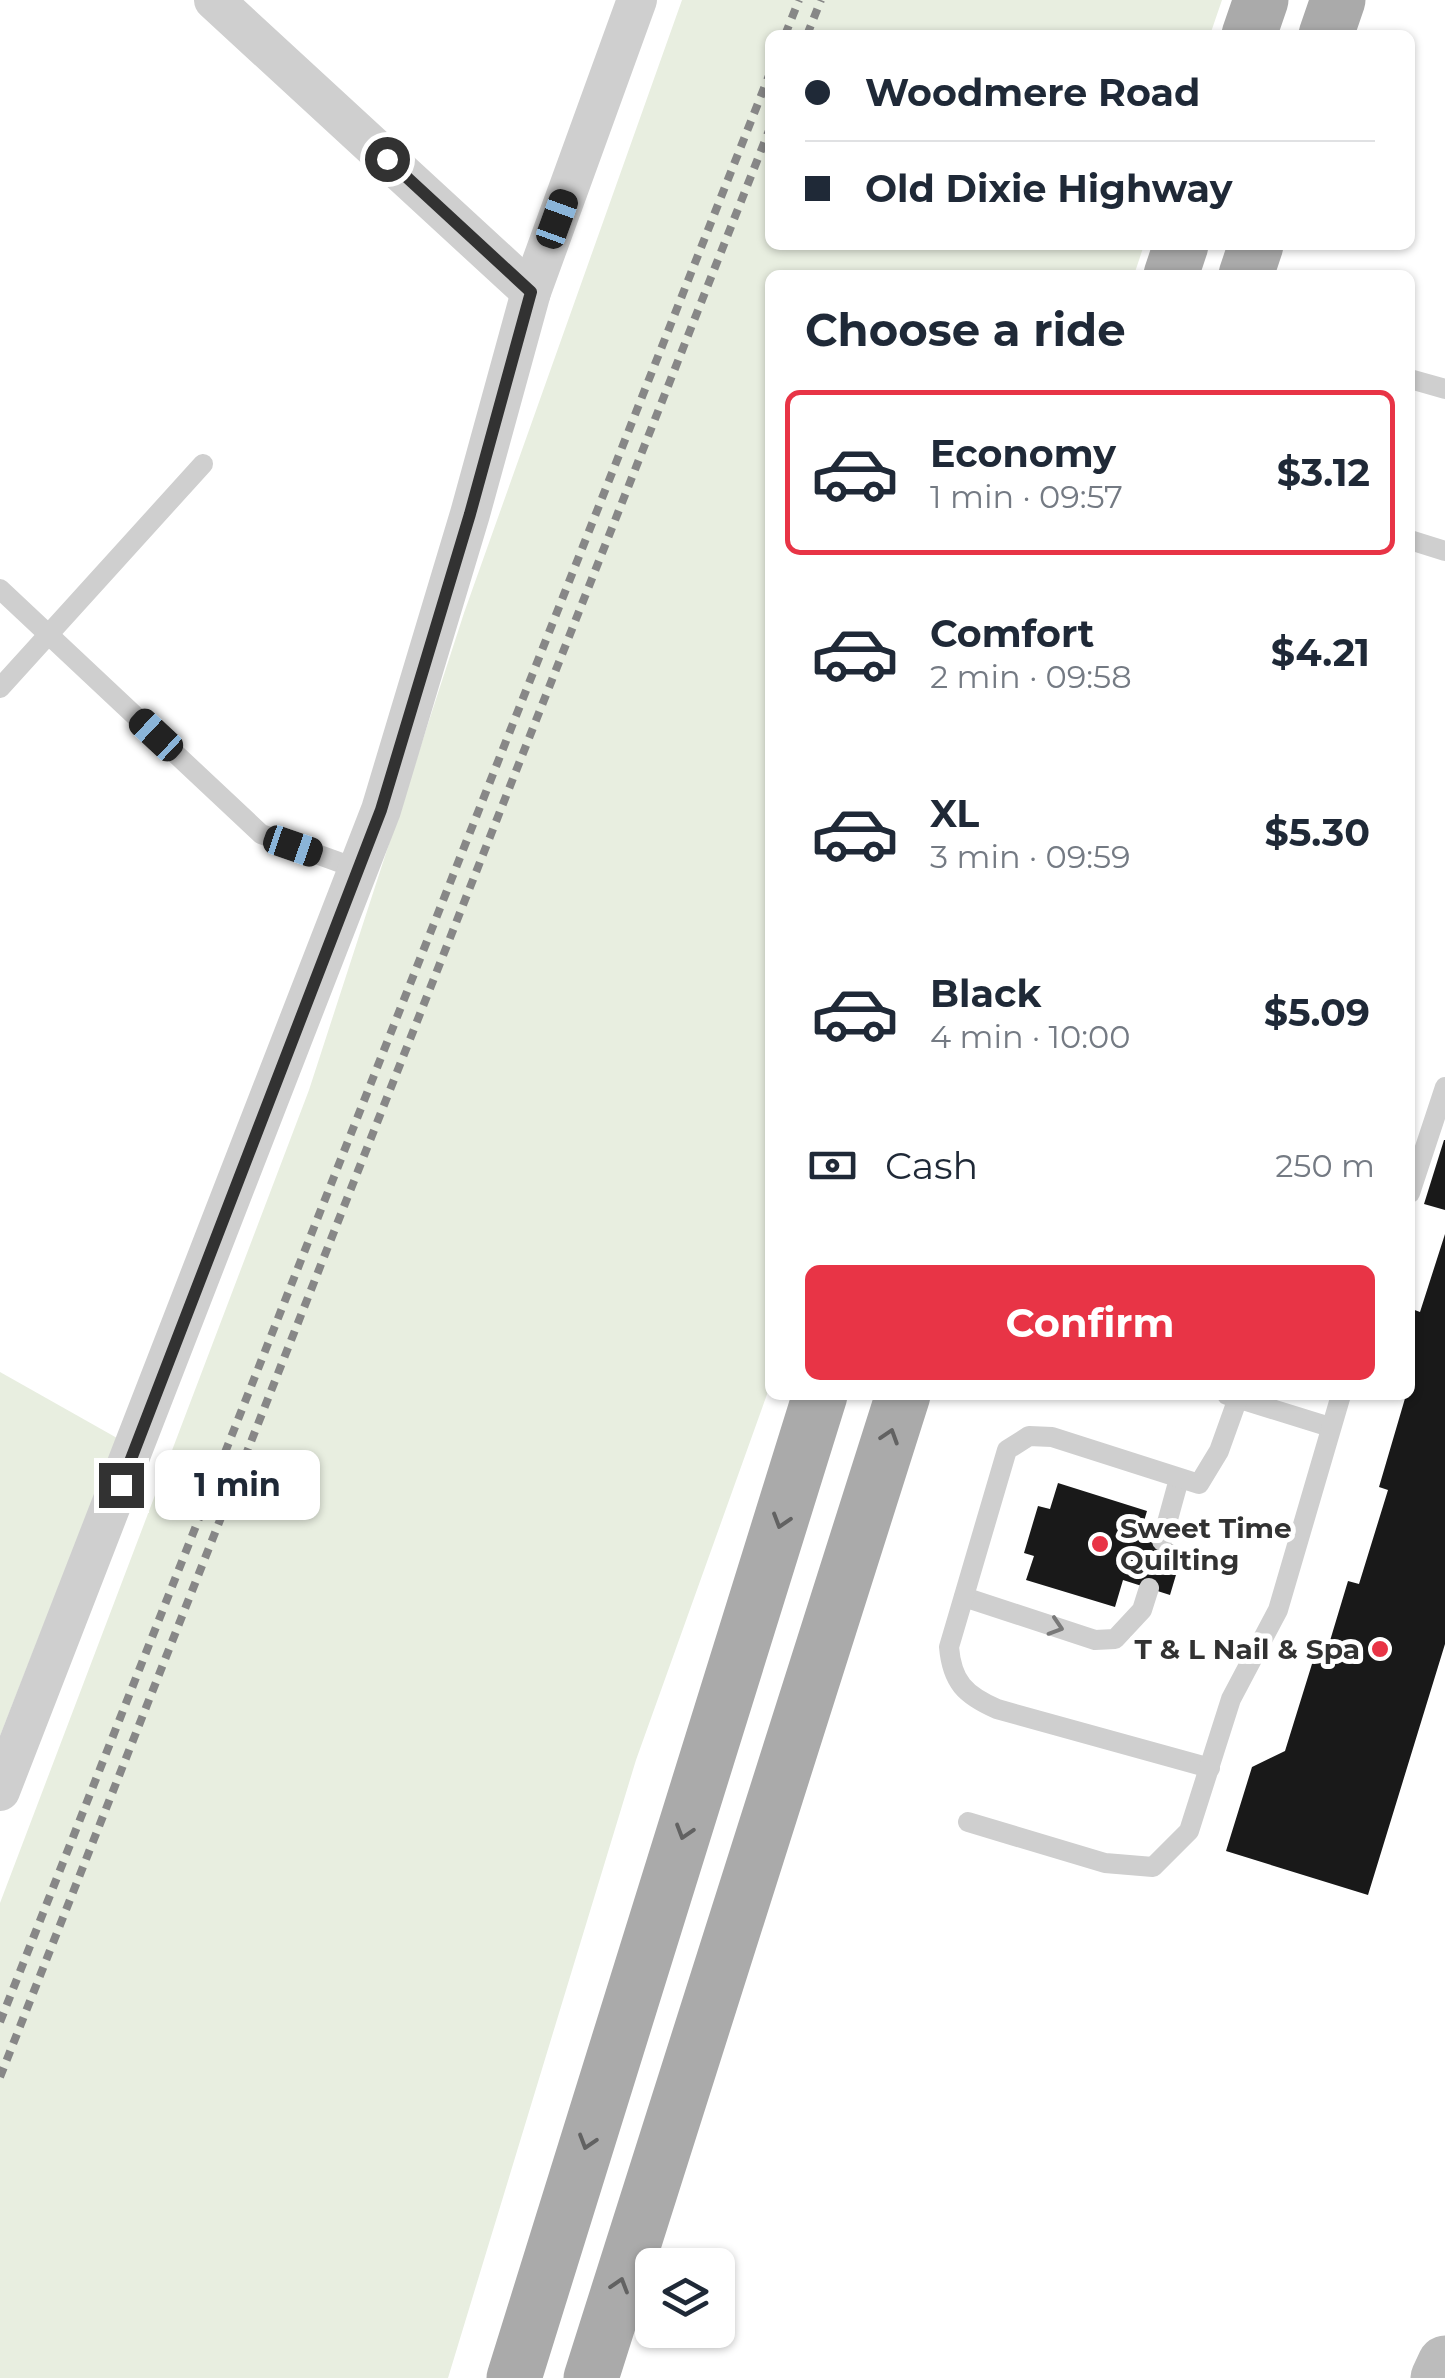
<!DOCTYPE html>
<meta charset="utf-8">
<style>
:root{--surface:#fff;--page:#f2f2f3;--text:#1f2937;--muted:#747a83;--line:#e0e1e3;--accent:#e83446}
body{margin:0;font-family:Montserrat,sans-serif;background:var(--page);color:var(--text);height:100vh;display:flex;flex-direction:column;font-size:38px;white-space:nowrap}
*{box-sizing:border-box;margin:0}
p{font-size:32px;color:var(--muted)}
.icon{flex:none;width:55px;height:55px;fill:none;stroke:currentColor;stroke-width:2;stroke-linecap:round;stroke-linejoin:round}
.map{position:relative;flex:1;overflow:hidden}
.panel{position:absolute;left:765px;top:270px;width:650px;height:1130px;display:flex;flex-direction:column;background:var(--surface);border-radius:15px;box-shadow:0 2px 8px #0004}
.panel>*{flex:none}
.banner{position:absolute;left:765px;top:30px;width:650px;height:220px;border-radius:15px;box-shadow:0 2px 8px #0004;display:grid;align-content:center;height:220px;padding:0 40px;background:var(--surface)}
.controls{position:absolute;left:635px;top:2248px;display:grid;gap:20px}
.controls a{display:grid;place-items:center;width:100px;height:100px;border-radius:15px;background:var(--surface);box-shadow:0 2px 8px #0004;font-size:50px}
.end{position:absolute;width:45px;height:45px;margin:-22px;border:12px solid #323232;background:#fff;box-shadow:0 0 0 5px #fff}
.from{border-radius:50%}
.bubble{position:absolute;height:70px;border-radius:15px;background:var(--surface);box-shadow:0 2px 8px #0004;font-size:32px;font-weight:700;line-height:70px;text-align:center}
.car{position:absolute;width:30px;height:60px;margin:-30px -15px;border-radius:12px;box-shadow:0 0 8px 2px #0007;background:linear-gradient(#222 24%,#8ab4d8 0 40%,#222 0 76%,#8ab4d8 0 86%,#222 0)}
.banner b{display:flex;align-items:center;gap:35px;height:95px;font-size:38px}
.banner b+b{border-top:2px solid var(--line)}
.banner i{width:25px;height:25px;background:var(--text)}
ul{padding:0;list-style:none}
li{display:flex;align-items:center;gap:30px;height:165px;margin:0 20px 15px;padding:0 20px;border:5px solid transparent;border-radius:15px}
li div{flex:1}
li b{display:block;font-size:38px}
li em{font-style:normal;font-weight:700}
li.active{border-color:var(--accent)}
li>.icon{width:90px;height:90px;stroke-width:1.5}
h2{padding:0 40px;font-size:45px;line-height:120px}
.pay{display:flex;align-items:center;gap:25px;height:110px;padding:0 40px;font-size:38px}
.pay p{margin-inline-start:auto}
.action{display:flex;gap:20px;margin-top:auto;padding:20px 40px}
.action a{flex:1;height:115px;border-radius:15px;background:var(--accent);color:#fff;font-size:40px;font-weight:700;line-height:115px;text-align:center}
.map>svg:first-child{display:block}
.green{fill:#e8eee0}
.building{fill:#191919}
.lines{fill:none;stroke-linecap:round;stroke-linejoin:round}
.lane{stroke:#cfcfcf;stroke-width:20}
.street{stroke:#cfcfcf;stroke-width:40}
.secondary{stroke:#bcbcbc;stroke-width:55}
.primary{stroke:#aaa;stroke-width:55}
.rail{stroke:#878787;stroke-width:8;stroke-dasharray:10 8;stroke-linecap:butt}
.oneway{stroke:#626262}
.oneway2{stroke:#797979}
.route{stroke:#323232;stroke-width:12}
.poi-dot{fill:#e83446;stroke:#fff;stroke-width:4}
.labels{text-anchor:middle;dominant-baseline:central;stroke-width:10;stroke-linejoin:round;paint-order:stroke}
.poi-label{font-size:28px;font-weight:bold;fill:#323232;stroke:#fff;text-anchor:start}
</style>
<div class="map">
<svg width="1445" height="2378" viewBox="0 0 1445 2378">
<rect width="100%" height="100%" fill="#fff"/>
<g class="green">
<path d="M682,0H1222L1210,35H770V245H1144L1134,275H770V1386L636,1760L448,2378H0V1903L309,1090L464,613Z"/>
<path d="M0,1372L117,1438L0,1736Z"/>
</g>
<g class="building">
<path d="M1444,1140H1445V1210L1424,1204Z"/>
<path d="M1445,1234V1644L1368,1895L1226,1851L1252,1767L1285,1751L1316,1651L1326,1654L1348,1581L1359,1584L1388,1490L1379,1487L1406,1395H1410V1315L1412,1309L1420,1312Z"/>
<path d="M1058,1483L1147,1511L1140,1535L1184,1548L1170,1595L1123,1580L1115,1607L1026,1580L1034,1556L1024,1553L1038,1506L1050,1509Z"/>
</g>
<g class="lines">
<g class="lane">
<path d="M1410,379L1445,389"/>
<path d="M1410,540L1445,551"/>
<path d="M0,589L261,834L358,869"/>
<path d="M0,688L203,464"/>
<path d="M1410,1193L1445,1087"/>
<path d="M1227,1395L1330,1427"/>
<path d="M1162,1541L1179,1479"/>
<path d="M964,1597L1095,1640L1115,1639L1142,1610L1149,1588"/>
<path d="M1210,1768L997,1709C965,1695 952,1682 949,1647L1007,1450L1029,1436L1052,1437L1199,1484L1219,1451L1238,1398"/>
<path d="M968,1822L1105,1863L1153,1867L1189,1831L1231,1699L1278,1610L1341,1395"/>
</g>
<g class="street">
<path d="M214,0L531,292"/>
<path d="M0,1791L381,810L470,514L531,292L637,0"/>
</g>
<path class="secondary" d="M1438,2378L1445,2363"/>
<g class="primary">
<path d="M1249,35L1261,0"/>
<path d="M1326,35L1338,0"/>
<path d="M1171,275L1181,245"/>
<path d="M1246,275L1256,245"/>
<path d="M514,2378L820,1395"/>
<path d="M591,2378L903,1395"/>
</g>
<g class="rail">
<path d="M785,35L799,0"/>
<path d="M807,35L821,0"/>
<path d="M0,2022L770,73"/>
<path d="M0,2077L770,128"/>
</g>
</g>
<defs><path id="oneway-chevron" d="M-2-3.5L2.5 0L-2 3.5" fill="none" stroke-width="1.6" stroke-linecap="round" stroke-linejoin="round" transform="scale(2.5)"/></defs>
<g class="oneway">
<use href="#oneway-chevron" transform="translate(890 1436) rotate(-72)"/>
<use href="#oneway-chevron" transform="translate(781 1521) rotate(107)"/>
<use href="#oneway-chevron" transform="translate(684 1832) rotate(107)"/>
<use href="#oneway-chevron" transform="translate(587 2142) rotate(107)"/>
<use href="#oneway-chevron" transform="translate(620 2285) rotate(-73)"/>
</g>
<use class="oneway2" href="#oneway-chevron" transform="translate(1056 1627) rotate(18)"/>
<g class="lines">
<path class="route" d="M121,1485L381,810L470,514L531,292L387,159"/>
</g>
<g class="poi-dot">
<circle cx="1100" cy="1544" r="10"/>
<circle cx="1380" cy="1649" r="10"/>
</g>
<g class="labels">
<g class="poi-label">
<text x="1120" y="1528">Sweet Time<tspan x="1120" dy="32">Quilting</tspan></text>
<text x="1360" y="1649" text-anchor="end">T &amp; L Nail &amp; Spa</text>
</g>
</g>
</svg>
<div class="controls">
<a><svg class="icon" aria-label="layers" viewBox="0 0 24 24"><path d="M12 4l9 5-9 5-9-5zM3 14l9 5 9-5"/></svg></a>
</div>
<i class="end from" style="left:387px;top:159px"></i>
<i class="end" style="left:121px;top:1485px"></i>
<div class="bubble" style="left:155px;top:1450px;width:165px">1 min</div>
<i class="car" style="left:557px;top:219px;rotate:20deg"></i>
<i class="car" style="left:156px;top:735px;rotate:313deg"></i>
<i class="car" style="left:293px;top:846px;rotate:109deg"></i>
<div class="banner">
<b><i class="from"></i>Woodmere Road</b>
<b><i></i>Old Dixie Highway</b>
</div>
<section class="panel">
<h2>Choose a ride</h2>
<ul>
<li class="active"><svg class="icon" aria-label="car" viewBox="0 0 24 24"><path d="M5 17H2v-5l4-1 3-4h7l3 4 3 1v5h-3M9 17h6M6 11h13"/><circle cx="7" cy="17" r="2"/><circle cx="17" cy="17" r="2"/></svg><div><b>Economy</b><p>1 min · 09:57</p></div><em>$3.12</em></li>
<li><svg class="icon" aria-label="car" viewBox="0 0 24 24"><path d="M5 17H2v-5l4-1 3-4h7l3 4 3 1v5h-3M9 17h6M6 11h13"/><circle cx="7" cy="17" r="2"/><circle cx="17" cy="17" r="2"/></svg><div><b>Comfort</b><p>2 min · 09:58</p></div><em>$4.21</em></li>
<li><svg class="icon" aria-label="car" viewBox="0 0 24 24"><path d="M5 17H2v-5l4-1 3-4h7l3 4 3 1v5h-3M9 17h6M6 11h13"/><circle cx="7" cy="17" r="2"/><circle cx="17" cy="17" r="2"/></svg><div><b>XL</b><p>3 min · 09:59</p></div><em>$5.30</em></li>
<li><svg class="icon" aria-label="car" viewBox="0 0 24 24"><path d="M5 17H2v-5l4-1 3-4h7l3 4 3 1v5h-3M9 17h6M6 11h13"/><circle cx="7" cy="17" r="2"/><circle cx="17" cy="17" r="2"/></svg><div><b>Black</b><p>4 min · 10:00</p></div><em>$5.09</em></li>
</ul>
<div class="pay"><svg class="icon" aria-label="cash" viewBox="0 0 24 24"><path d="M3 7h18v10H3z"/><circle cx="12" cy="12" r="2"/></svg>Cash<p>250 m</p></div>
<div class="action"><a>Confirm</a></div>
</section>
</div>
